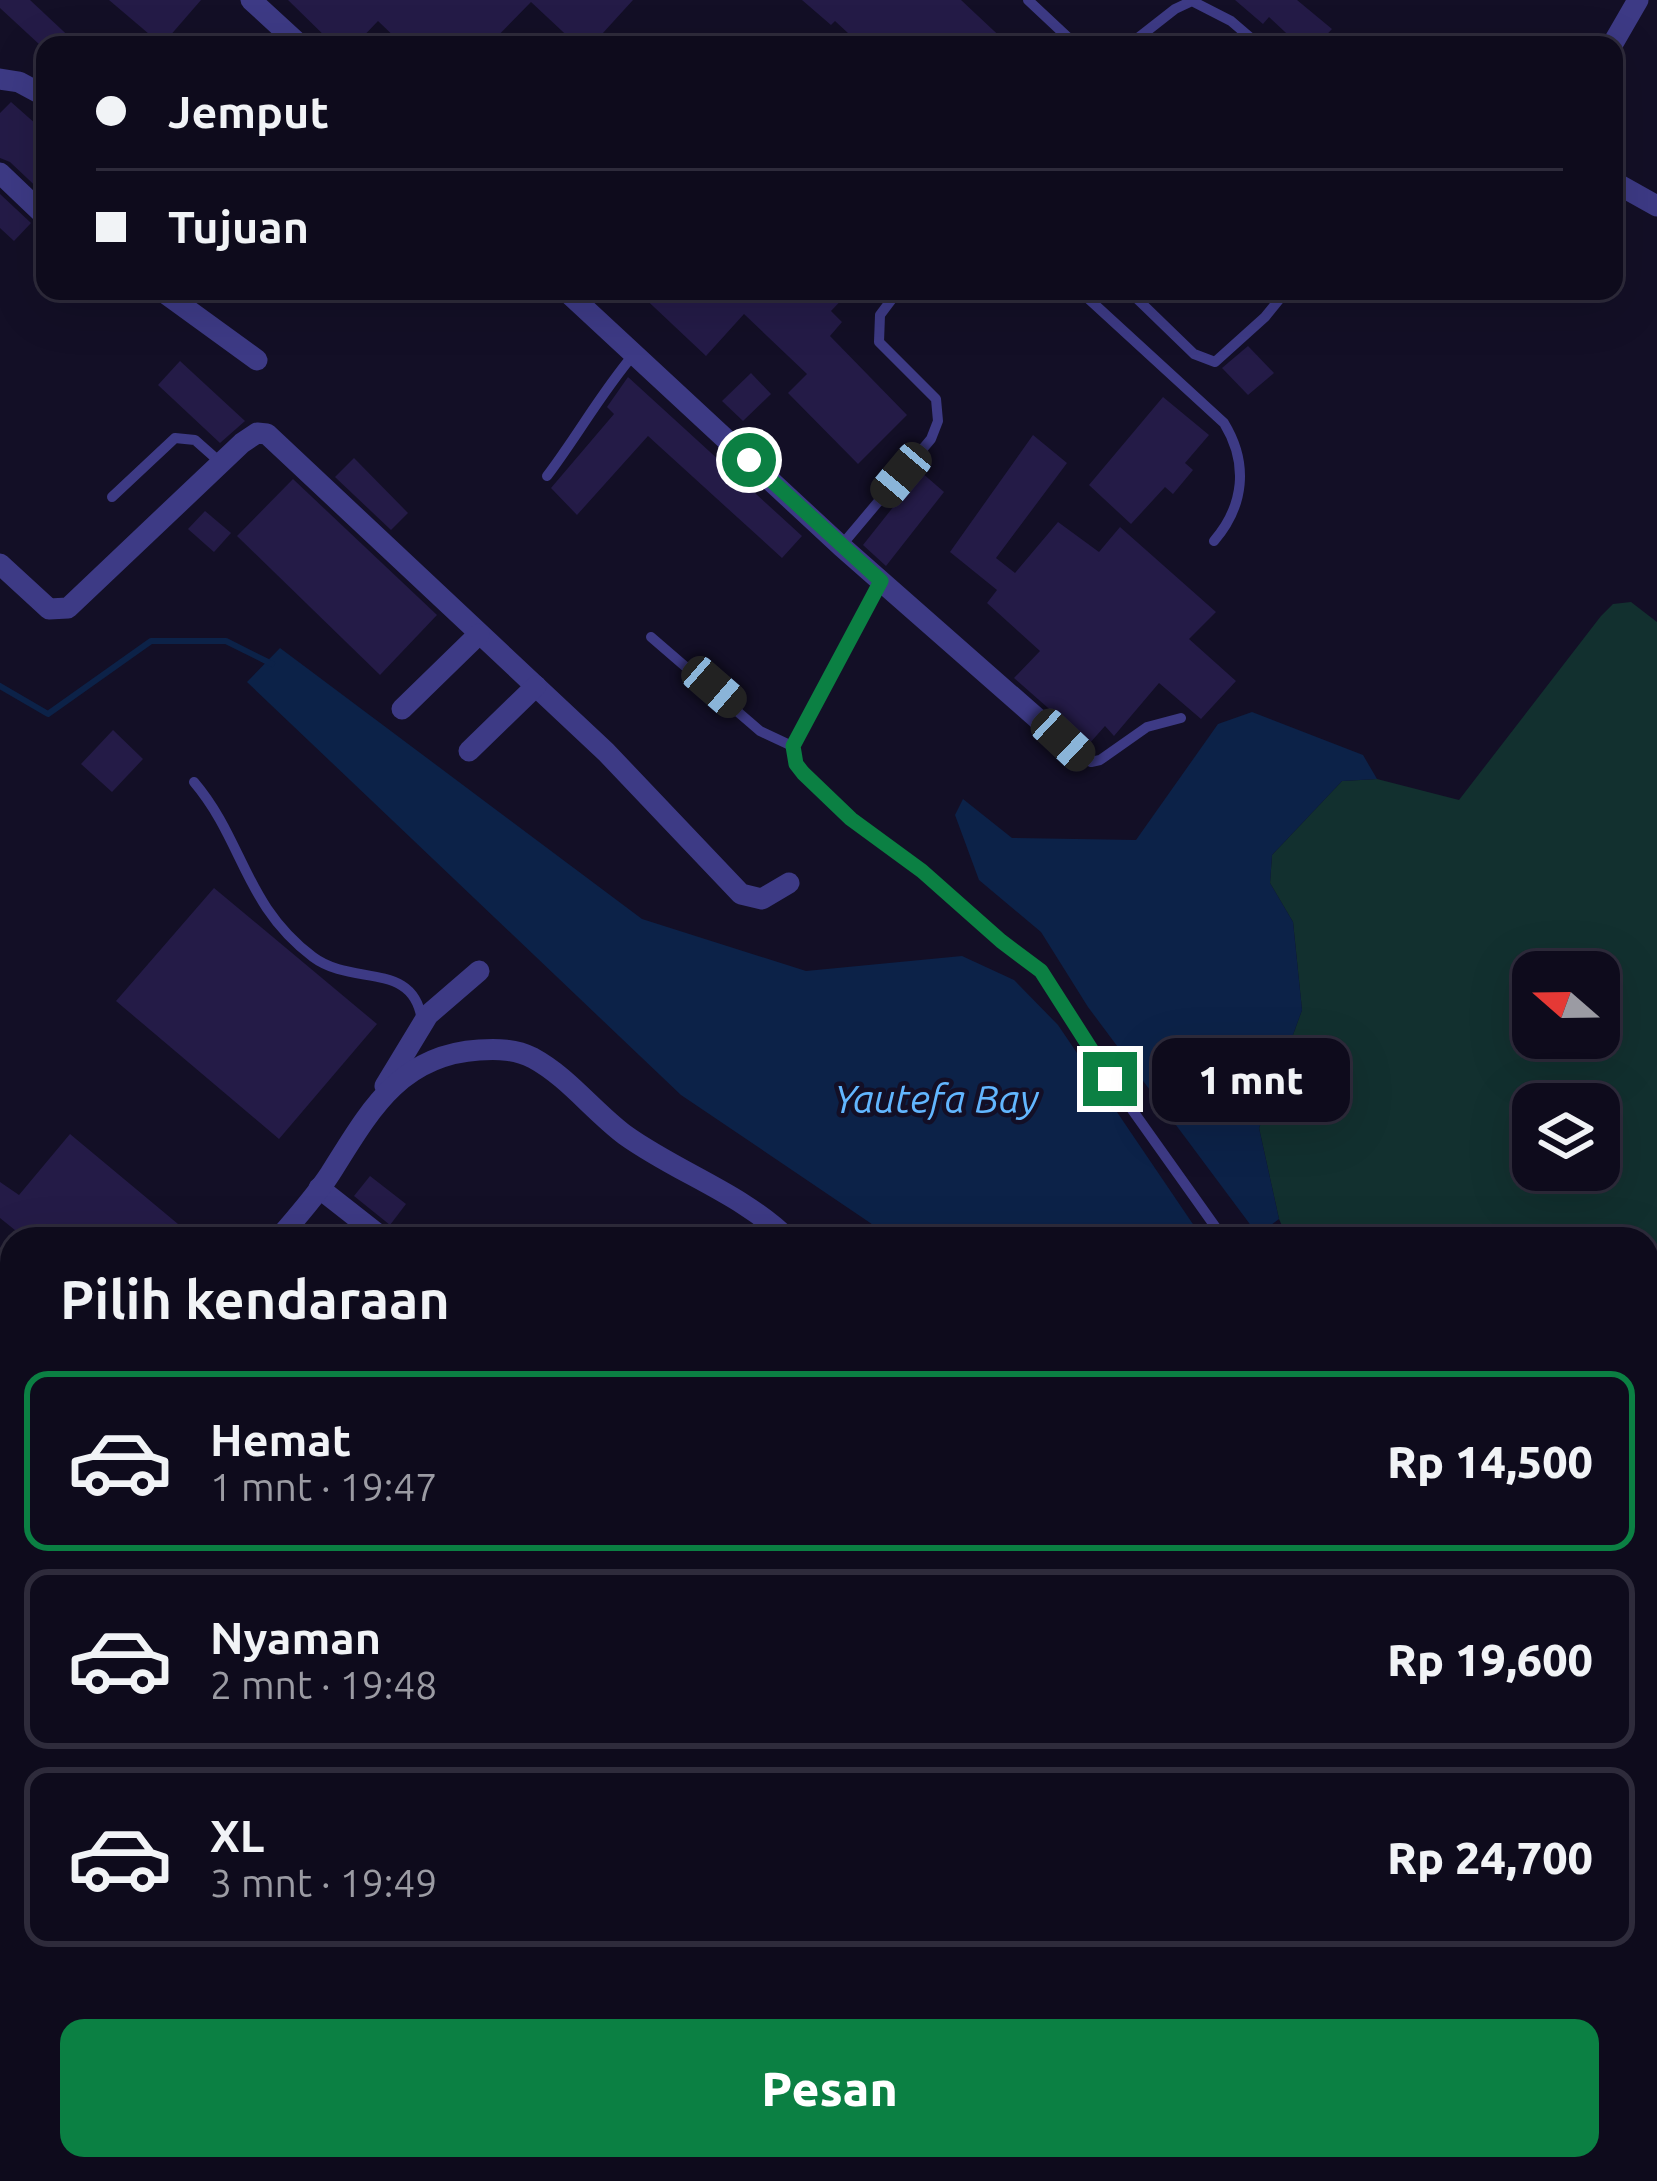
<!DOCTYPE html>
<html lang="id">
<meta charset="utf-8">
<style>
:root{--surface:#0e0b1c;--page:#1c1929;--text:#f1f3f6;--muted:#9b9ba3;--line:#2e2b3b;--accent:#0b8043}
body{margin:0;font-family:Ubuntu,sans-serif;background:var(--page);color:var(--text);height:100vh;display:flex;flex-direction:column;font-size:45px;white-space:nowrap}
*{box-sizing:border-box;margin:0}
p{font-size:39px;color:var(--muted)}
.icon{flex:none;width:66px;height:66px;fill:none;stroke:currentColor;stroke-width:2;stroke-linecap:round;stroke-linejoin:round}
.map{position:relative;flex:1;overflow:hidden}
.drawer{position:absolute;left:0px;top:1227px;width:1659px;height:954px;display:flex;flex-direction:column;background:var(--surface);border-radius:36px 36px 0 0;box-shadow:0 12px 48px #0002,0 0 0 3px var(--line)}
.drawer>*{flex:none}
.hud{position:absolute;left:36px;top:36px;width:1587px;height:264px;border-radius:24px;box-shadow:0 12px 48px #0002,0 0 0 3px var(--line);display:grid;align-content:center;height:264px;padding:0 60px;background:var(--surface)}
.needle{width:78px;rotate:290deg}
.fabs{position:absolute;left:1512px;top:951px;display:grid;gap:24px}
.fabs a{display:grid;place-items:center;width:108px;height:108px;border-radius:24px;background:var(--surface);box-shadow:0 12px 48px #0002,0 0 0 3px var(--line);font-size:60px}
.end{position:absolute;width:54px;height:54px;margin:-27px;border:15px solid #0b8043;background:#fff;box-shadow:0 0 0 6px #fff}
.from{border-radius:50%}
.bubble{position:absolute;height:84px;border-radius:24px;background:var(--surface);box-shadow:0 12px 48px #0002,0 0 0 3px var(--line);font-size:39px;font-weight:800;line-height:84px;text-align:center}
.car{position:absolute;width:36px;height:72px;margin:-36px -18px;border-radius:15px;box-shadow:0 0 9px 3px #0007;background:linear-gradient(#222 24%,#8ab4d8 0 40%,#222 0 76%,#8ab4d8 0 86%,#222 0)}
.hud b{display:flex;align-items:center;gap:42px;height:114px;font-size:45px}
.hud b+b{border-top:3px solid var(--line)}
.hud i{width:30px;height:30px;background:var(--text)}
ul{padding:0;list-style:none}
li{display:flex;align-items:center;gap:36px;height:180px;margin:0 24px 18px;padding:0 36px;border:6px solid var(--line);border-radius:24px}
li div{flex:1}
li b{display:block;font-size:45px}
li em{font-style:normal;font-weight:800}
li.selected{border-color:var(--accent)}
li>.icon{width:108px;height:108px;stroke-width:1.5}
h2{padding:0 60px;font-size:54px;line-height:144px}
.primary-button{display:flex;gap:24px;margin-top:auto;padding:24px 60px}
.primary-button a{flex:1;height:138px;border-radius:24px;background:var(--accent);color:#fff;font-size:48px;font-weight:800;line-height:138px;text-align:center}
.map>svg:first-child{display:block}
.green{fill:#12302f;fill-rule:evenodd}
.water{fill:#0c2248}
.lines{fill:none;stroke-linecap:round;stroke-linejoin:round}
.stream{stroke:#0c2248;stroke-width:6}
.building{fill:#241b47}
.lane{stroke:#3d3a85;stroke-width:10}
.street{stroke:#3d3a85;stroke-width:21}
.route{stroke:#0b8043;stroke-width:15}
.labels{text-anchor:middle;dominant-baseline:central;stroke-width:9;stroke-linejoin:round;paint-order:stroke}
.water-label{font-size:39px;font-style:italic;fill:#62b6ff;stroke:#130f26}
</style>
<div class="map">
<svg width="1657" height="2181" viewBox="0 0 1657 2181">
<rect width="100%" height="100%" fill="#130f26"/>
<path class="green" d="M1631,602L1657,622V1653L1647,1662V1239H1288L1279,1219L1259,1128L1302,1010L1293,922L1270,883L1272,855L1342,781L1377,779L1459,800L1601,616L1613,604ZM1533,972H1599V1038H1533ZM1533,1104H1599V1170H1533Z"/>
<g class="water">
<path d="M280,648L642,919L806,971L962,956L1014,980L1058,1025L1203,1239H894L681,1095L247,682Z"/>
<path d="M1252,712L1363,755L1377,779L1342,781L1272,855L1270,883L1293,922L1302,1010L1259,1128L1279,1219L1258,1235L1088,1007L1041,932L979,880L955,815L963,799L1012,838L1136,840L1218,724Z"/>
<path d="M1657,1653V2181H938L939,2177L928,2169H1647V1662Z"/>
</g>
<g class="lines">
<path class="stream" d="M0,686L48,714L151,641H226L272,664"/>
</g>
<g class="building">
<path d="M0,0H30L78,45H40L0,8Z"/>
<path d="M109,0H201L162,45Z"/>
<path d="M288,0H633L592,45H577L531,2L489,45H403L378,21L355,45H334Z"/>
<path d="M802,0H961L1009,45H861L835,21L831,25Z"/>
<path d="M1235,0H1297L1332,29L1317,45H1299L1269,17L1263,24Z"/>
<path d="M11,102L45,132V195L10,162L0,158V113Z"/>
<path d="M0,194L31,223L14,241L0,228Z"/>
<path d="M637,291H850L831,311L842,322L830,336L907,415L858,464L788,393L807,374L744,314L706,356Z"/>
<path d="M1248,346L1274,373L1248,395L1222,368Z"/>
<path d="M180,361L245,421L220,443L158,385Z"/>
<path d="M751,373L771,394L743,421L722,401Z"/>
<path d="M628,377L802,536L782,558L648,436L577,515L551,488L614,414L607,407Z"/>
<path d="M1163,397L1209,435L1185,463L1193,470L1173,494L1165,487L1131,524L1089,485Z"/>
<path d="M1033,435L1067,463L996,558L1015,573L1058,522L1099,552L1120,527L1216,612L1189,639L1236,681L1201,719L1159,683L1114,736L1105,726L1089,744L1014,678L1040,651L987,603L997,590L950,552Z"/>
<path d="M354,458L408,513L391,530L335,477Z"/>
<path d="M921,472L944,492L886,566L863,545Z"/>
<path d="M293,479L437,615L380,675L237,536Z"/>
<path d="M205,511L231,533L214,552L188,529Z"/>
<path d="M113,730L143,759L112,792L81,764Z"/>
<path d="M214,888L377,1024L279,1139L116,1001Z"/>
<path d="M70,1134L196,1239H81L66,1226L55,1239H26L0,1218V1182L19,1195Z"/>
<path d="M370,1176L406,1204L390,1225L354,1196Z"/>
</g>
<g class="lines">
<g class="lane">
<path d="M1028,0L1076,45"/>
<path d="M1129,45L1175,9L1192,1L1231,21L1259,45"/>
<path d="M1080,291L1224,423C1249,464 1244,506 1214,541"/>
<path d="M1129,291L1194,354L1215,362L1265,317L1286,291"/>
<path d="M547,476C578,435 601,393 634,354"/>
<path d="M112,497L175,438L195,440L221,463"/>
<path d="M841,546L931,439L938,421L936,399L879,342L880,315L898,291"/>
<path d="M881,581L792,746L796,764L803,773L851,819L922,871L1001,941L1041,971L1084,1042L1224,1239"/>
<path d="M651,637L760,731L792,746"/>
<path d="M1081,757L1091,762L1100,760L1147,727L1181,718"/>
<path d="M194,782C244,841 244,905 313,957C353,987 414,960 422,1021"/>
<path d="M0,1320L12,1328"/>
<path d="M0,1996L12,1981"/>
<path d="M518,2181L532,2169"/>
</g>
<g class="street">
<path d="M251,0L300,45"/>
<path d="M1612,45L1638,0"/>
<path d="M0,79L19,82L45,96"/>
<path d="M0,173L45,216"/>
<path d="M1614,182L1657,206"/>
<path d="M162,291L257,360"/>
<path d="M566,291L841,546L1081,757"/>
<path d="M0,564L49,609L68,608L242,443L257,433L267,434L606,752L741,894L762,899L789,883"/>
<path d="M402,709L479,634"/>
<path d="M469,751L536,686"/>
<path d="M385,1086L428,1015L479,971"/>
<path d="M319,1188L384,1239"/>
<path d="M278,1239C296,1218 315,1197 330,1174C368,1114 398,1055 479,1050C498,1049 515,1049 533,1058C568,1077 593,1111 625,1135C678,1173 741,1193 788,1239"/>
<path d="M0,1582L12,1568"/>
<path d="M0,2145L12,2154"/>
<path d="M31,2169L46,2181"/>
</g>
</g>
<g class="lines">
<path class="route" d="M749,460L881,581L793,746L796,764L803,773L851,819L922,871L1001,941L1041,971L1110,1079"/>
</g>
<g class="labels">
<g class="water-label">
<text x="936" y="1098">Yautefa Bay</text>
</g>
</g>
</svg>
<div class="fabs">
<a><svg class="needle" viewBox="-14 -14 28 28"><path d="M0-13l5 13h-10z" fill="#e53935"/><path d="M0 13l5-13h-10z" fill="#9b9ba3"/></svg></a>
<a><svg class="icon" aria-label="layers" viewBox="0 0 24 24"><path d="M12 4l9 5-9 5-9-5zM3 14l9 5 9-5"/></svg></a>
</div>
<i class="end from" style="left:749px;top:460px"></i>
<i class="end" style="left:1110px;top:1079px"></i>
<div class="bubble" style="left:1152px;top:1038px;width:198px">1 mnt</div>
<i class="car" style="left:901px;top:475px;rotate:220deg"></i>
<i class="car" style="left:714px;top:687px;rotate:131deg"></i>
<i class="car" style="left:1063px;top:740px;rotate:133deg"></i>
<div class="hud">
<b><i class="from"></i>Jemput</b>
<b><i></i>Tujuan</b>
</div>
<section class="drawer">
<h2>Pilih kendaraan</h2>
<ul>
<li class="selected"><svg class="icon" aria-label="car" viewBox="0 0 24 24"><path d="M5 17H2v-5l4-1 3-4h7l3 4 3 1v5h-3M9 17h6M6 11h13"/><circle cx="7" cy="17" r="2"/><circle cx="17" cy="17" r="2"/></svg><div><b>Hemat</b><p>1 mnt · 19:47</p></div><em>Rp 14,500</em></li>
<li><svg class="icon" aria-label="car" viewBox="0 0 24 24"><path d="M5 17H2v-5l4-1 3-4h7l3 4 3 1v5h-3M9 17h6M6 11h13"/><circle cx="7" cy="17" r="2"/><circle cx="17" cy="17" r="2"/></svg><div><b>Nyaman</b><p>2 mnt · 19:48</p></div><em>Rp 19,600</em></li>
<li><svg class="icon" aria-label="car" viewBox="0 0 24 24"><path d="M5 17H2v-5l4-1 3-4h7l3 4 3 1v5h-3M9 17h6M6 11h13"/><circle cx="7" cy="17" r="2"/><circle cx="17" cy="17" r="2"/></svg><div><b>XL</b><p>3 mnt · 19:49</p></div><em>Rp 24,700</em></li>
</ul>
<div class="primary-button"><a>Pesan</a></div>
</section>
</div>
